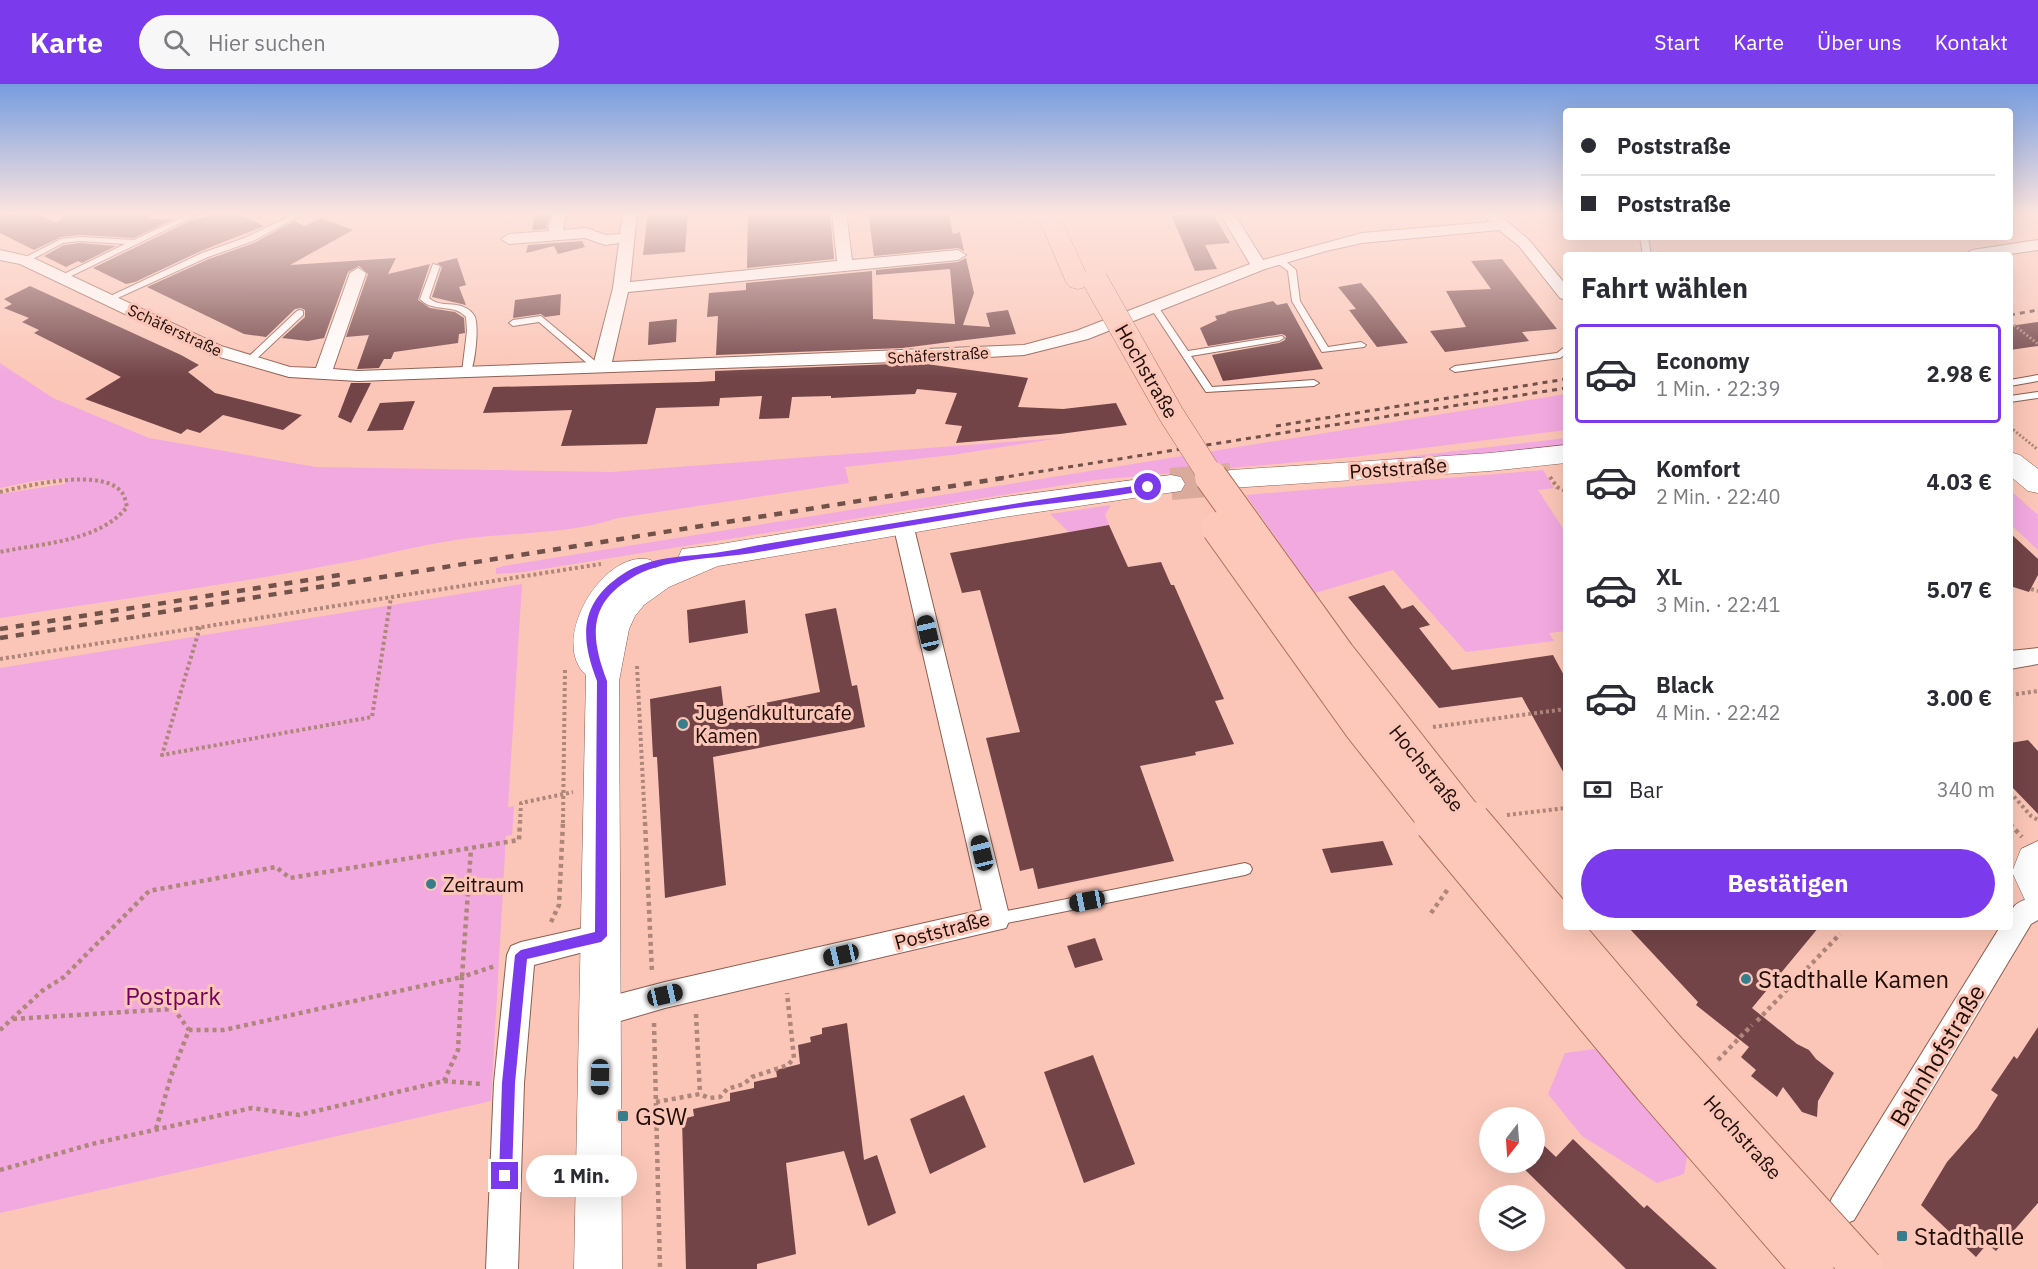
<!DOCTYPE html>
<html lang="de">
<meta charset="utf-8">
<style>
:root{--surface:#fff;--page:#f7f7f7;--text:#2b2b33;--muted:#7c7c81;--line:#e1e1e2;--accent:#7c3aed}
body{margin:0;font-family:"IBM Plex Sans",sans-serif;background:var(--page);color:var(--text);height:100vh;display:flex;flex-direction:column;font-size:22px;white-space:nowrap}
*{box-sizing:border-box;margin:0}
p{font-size:20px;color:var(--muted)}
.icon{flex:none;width:33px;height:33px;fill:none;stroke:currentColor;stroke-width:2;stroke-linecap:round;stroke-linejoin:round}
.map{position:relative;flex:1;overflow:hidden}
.sheet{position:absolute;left:1563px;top:168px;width:450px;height:678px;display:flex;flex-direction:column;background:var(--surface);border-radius:6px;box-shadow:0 6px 24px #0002}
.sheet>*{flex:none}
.guide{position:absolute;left:1563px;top:24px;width:450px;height:132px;border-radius:6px;box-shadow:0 6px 24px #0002;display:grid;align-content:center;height:132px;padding:0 18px;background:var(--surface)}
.needle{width:39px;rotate:197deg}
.tools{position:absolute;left:1479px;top:1023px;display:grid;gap:12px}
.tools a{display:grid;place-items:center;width:66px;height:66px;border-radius:50%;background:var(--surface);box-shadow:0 6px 24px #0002;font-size:30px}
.end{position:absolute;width:27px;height:27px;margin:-14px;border:8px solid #7c3aed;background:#fff;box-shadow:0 0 0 3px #fff}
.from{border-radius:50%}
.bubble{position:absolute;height:42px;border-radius:21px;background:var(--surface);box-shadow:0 6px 24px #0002;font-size:20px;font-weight:800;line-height:42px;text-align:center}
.car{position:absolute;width:18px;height:36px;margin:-18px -9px;border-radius:8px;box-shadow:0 0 4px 2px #0007;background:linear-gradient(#222 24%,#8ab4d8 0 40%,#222 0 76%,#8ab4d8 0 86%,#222 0)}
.guide b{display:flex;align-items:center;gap:21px;height:57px;font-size:22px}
.guide b+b{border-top:2px solid var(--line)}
.guide i{width:15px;height:15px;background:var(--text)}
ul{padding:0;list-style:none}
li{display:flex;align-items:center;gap:18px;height:99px;margin:0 12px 9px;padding:0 6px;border:3px solid transparent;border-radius:6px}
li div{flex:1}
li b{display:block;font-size:22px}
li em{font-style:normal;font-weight:800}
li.current{border-color:var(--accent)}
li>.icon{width:54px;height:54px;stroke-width:1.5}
h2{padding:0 18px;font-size:27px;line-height:72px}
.pay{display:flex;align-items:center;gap:15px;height:66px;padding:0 18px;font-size:22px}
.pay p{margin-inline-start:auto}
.primary-button{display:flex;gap:12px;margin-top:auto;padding:12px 18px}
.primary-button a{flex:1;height:69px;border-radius:36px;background:var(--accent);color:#fff;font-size:24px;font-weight:800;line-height:69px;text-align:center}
header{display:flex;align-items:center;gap:36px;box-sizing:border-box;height:84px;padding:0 30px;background:var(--accent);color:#fff}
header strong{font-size:28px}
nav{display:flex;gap:33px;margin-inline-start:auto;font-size:21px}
.search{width:420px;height:54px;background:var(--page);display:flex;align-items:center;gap:15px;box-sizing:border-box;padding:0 21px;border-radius:33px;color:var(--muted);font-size:22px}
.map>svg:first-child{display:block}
.green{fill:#f1a9df}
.building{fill:#724447}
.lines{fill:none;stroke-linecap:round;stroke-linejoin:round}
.secondary-tunnel{stroke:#daaa9d;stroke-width:32;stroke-dasharray:32 16;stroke-linecap:butt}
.lane-casing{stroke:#8c5e51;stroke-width:2}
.street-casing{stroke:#8c5e51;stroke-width:2}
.secondary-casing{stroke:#8c5e51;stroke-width:1}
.primary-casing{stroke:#af6f5d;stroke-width:1}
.path-far2{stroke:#ae867a;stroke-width:3;stroke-dasharray:2 2;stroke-linecap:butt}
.path-far1{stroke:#ae867a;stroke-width:4;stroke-dasharray:3 3;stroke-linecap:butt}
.path{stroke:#ae867a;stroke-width:4.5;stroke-dasharray:4 4;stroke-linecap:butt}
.lane{fill:#fff;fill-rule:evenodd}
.street{fill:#fff;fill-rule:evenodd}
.secondary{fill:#fff;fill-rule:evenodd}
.primary{fill:#fdc8b9;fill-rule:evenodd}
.rail-far1{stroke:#71524a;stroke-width:3;stroke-dasharray:5 5;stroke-linecap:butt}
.rail{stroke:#71524a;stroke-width:4.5;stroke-dasharray:8 8;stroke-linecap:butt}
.primary-bridge-far2-casing{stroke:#af6f5d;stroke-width:26;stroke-linecap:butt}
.primary-bridge-far1-casing{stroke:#af6f5d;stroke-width:34;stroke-linecap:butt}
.primary-bridge-casing{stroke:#af6f5d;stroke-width:43;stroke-linecap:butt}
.primary-bridge-far2{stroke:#fdc8b9;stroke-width:25}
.primary-bridge-far1{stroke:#fdc8b9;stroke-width:32}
.primary-bridge{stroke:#fdc8b9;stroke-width:41}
.route{fill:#7c3aed}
.poi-dot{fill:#397c8c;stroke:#fbc6b7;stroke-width:2}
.labels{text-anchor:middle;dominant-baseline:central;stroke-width:6;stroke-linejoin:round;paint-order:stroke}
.far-street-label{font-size:16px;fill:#200e09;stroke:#fbc6b7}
.street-label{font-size:20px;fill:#200e09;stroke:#fbc6b7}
.poi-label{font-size:20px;fill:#200e09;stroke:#fbc6b7;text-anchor:start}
.near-poi-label{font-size:24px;fill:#200e09;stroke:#fbc6b7;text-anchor:start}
.near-park-label{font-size:24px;fill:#730163;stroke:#fbc6b7}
.near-street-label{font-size:24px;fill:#200e09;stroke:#fbc6b7}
</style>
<header>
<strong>Karte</strong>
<div class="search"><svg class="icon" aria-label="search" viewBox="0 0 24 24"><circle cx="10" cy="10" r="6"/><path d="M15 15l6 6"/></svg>Hier suchen</div>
<nav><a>Start</a><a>Karte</a><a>Über uns</a><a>Kontakt</a></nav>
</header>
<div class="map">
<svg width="2038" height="1185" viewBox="0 0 2038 1185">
<rect width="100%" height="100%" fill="#fbc6b7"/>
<g class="green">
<path d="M0,279L53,314L149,354L316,383L611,388L1060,354L952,371L845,383L849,399L618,434C561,453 500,447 443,458C407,464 372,474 336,480C225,502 112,516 0,534V410L64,400L69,394L34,397L0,404Z"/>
<path d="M1566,310V346L1353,373L1095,396L524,488L496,490V484L504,482Z"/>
<path d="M1566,354V362L1485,371L1353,379Z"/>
<path d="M1543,386L1554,404L1538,406L1566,449V547L1549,549L1554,557L1466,568L1393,486L1315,509L1246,411Z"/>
<path d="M2010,406L2038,431V466L2010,440Z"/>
<path d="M1111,421L1105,431L1109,441L1069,448L1050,430Z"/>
<path d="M522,500L508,723L514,722L512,751L506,752L491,1017L0,1129V584Z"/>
<path d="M1594,965L1626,981L1689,1062L1684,1090L1657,1099L1582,1052L1548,1010L1565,969Z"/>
</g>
<g class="building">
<path d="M0,128L14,131L21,128H34L57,139L68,128L153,129L147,135H174L134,154L80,151L61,153L34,166L0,149Z"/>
<path d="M216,128H234L264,142L201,167L135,198L126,200L93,184L196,134H203Z"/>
<path d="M536,128H551L546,145L532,146Z"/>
<path d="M648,128H688L685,168L643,171Z"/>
<path d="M748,128H830L834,175L747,184Z"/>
<path d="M868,128H948L953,150L960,148L964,167L958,164L874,172Z"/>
<path d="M1182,128H1212L1230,159L1205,161L1217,185L1195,187L1172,133Z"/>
<path d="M321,134L353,146L290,181L396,174L388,190L430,180L418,216L430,224L455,228L464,234L465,249L459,250L458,259L394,268L391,275H384L379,284L357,285L369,251L346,253L368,190L359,182L348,188L324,254L308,257L282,254L305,233V226L301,224L295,225L266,253L244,250L147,203L209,175L254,159L294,137L305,142Z"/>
<path d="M582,157L585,163L558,170L554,162L526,169L528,161Z"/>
<path d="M80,159L116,162L82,179L78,177L66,183L44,172L64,161Z"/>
<path d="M457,174L466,201L459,203L466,221L432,213L442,183L437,179Z"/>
<path d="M966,174L974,209L963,241L990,243L986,229L1008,226L1016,250L957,257V259V257L903,264L716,271L718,232L707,233L709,209L746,206V199L872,187L873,235L955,240L950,185L876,191V186L958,178Z"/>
<path d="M1502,175L1557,245L1522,248L1529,257L1445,268L1430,247L1466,243L1446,207L1491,205L1471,177Z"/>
<path d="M1361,199L1373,213L1408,259L1377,263L1349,226L1356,225L1338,203Z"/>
<path d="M30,202L181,271L199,281L188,288L215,309L302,331L283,346L223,331L200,349L187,345L181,350L85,315L121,293L34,249L39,246L22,238L29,234L4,224L12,220L4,215Z"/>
<path d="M561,210L560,231L545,233L541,230L513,234L515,216Z"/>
<path d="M1273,217L1277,221L1287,219L1323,285L1223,297L1212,271L1279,259L1285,256L1286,252L1282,250L1208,262L1200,244L1217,236L1215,232L1227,229L1226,228Z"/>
<path d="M677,235L676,258L648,261L649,238Z"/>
<path d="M2038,238V262L2010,266V242Z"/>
<path d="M919,279L1028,294L1018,323L1063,325L1116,319L1127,341L1060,350L956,359L962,342L945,340L957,309L917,305L915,310L831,314V312L792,313L789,334L759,335L762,312L720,314L719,322L656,324L647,360L561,362L572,326L483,329L493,303L698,298L715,297V287Z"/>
<path d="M351,299H371L351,339L338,333Z"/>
<path d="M415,317L403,346L367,347L380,319Z"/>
<path d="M1109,441L1128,483L1161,478L1171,501H1174L1224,615L1215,617L1234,660L1195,668L1196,671L1140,682L1174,777L1038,805L1033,784L1020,787L986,654L1020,648L980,506L962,509L950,469Z"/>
<path d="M2010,449L2038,475V491L2029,508L2010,502Z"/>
<path d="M1384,501L1402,525L1413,521L1430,541L1419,544L1452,586L1553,571L1566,595V693L1522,613L1439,624L1348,513Z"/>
<path d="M745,516L748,549L689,559L687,526Z"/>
<path d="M836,524L852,602L857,601L865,643L713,673L726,801L665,814L657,673H653L650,615L721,602L724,627L820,608L805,530Z"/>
<path d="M2028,656L2038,667V730L2010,701V659Z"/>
<path d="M1383,757L1393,781L1331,789L1322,765Z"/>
<path d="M1628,843H1819L1752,924L1797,960L1809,966L1816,975L1834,989L1818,1017L1817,1033L1802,1028L1783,1003L1777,1013L1751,992L1756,986L1741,973L1749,963L1696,921L1698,918Z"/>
<path d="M1095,854L1103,876L1075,884L1067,862Z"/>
<path d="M847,939L864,1076L877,1071L896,1129L868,1142L844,1067L786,1079L796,1170L757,1180V1185H686L682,1035L694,1032L693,1025L730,1017V1009L754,1004V998L777,993L776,986L800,980L798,961L811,958L810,953L822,950V944Z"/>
<path d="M2038,943V1119L1996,1167L1987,1160L1976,1173L1921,1121L1947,1078L1977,1044L1998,1011L1991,1006L2014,972L2017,975Z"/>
<path d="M1093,971L1135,1080L1084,1099L1044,988Z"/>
<path d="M964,1011L986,1063L930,1090L910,1035Z"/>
<path d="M1534,1052L1556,1073L1573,1055L1644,1124L1647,1121L1717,1185H1626L1517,1078H1534Z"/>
</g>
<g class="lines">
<path class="secondary-tunnel" d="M1171,400L1231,395"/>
<g class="lane-casing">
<g id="lane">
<path d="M193,128H203L65,195L58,193L125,160L80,157L63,159L27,178L20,176L61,155L80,153L134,156Z"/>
<path d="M297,128H307L253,157L208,173L111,217L104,215L202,169L247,153Z"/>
<path d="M1640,153H1648L1651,171H1643Z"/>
<path d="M1277,175H1283L1296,186L1300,217L1328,263L1361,258L1366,261L1364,263L1322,268L1292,217L1288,187L1277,179Z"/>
<path d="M433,180L440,182L429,214C437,222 450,219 461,222C467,224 472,227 475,233C479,245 475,279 470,290L467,291L462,288L467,247L466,233C454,219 433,229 420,215Z"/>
<path d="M1154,220L1157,221L1188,267L1282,252L1284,254L1279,257L1191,272L1212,303L1314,296L1319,299L1314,302L1206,308L1150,223Z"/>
<path d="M300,226L303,227V231L251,280H245V276L297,227Z"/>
<path d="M541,232L601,282V286H595L539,238L513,242L509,239L513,236Z"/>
<path d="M1566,262V270L1560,274L1455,288L1450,285L1455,282L1557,269Z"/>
<path d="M2038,291V297L2010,302V296Z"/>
<path d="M2038,308V314L2010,318V312Z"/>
<path d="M1245,779L1250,781L1252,785L1250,789L1245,791L997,841L992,840L990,835L992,830L997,829Z"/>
</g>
</g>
<g class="street-casing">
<g id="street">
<path d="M553,128H567L563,146L586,144L606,151L620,150L623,128H637L630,198L837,177L832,128H846L852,176L958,166L966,171L958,176L628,208L612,278L1024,261L1076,247L1250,180L1219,128H1233L1263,176L1362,149L1490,138L1484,131L1486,128H1496L1529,156L1566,201V216L1560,214L1519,162L1499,146L1362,159L1326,167L1265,185L1088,255L1024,271L921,277L358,297L289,293L209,270L20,180L0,176V166L31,173L221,262L290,283L316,284L350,189L358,184L366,189L333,285L358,287L594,278L613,204L619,159L605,161L585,154L509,160L501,155L509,150L550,147L548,145Z"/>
<path d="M2038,156V166L2003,171H1964L1972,166Z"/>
<path d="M903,433L910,435L913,440L1010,835L1006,844L665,924L600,943L590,939L586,929L590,919L600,915L665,898L982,826L893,440L896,435Z"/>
<path d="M2038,564V580L2010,585V567Z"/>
<path d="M2038,811V836L2031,840L1854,1136L1843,1141L1832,1136L1827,1125L1832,1114L2000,843H2010C2010,818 2016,819 2038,811Z"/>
<path d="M601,840L610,843L614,852L610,861L534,881L524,999L518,1185H486L494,999L507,871L511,862L521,858Z"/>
</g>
</g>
<g class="secondary-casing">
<g id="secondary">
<path d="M1566,361V379L1490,387L1231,404L1221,402L1217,395L1221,388L1231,386L1490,369Z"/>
<path d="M2010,368L2020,371L2038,385V409L2028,407L2010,392Z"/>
<path d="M1171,391L1181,393L1185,400L1181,407L1004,433L718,482L669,503L644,521L635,532L629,545L619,597L622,1185H574L586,591C548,557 604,463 651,476L655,484L678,474L682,465L715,461L1004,413Z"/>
<path d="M2038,757V821L2025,816L2012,788L2021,765Z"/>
</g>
</g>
<g class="primary-casing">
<path id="primary" d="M1036,128H1058L1090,198L1086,203L1078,205L1070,203L1066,198Z"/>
</g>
<g class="path-far2">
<path d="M2014,241L2038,260"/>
<path d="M2010,343L2037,365"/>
</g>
<g class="path-far1">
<path d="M1550,393L1557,403L1566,407"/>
<path d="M0,408C26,402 105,382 123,410C125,413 126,419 127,423C99,458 42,459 0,468"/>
<path d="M2031,505L2038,507"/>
<path d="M200,543L162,671L372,633L391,513"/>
<path d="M0,575L601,480"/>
<path d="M637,582L645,739"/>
<path d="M2010,611L2038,607"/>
<path d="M1433,643L1566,625"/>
<path d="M2010,708L2031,732L2038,736"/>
<path d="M1507,731L1566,724"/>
<path d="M520,739L521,719L573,708"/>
<path d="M563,739L565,583"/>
</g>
<g class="path">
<path d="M645,738L652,889"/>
<path d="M2010,740L2022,753"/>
<path d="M1431,829L1448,805"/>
<path d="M551,838L559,821L563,738"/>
<path d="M696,930L700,1010"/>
<path d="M13,935L174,925L189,946"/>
<path d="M1757,937L1840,850"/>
<path d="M654,939L660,1185"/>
<path d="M0,946L42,907L64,893L149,807L276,783L290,794L519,756L520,738"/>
<path d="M1718,976L1752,941"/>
<path d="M444,997L458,966L462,893L495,882"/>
<path d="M656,1018L700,1010L709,1014L720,1013L727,1005L744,1000L752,993L788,981L794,974L787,909"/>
<path d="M156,1045L171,992L189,946H224L462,893L471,765"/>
<path d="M0,1086L92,1060L252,1024L299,1031L444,997L481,1000"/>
</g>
<use href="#lane" class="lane"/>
<use href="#street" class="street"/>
<use href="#secondary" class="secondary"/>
<use href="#primary" class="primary"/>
<g class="rail-far1">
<path d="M2010,231L2038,226"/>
<path d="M1276,342L1566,295"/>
<path d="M999,394L1566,304"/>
</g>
<g class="rail">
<path d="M0,545L346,490"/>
<path d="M0,554L1009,393"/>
</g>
<g class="primary-bridge-far2-casing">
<path id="primary-bridge-far2" d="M1095,196L1171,330L1212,394"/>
</g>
<g class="primary-bridge-far1-casing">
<g id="primary-bridge-far1">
<path d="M1211,393L1339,571L1471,739"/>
<path d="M1218,444L1360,643L1436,739"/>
</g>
</g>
<g class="primary-bridge-casing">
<g id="primary-bridge">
<path d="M1435,738L1654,1002L1813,1185"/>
<path d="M1470,738L1660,961L1863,1185"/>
</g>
</g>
<use href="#primary-bridge-far2" class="primary-bridge-far2"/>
<use href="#primary-bridge-far1" class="primary-bridge-far1"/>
<use href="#primary-bridge" class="primary-bridge"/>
</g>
<linearGradient id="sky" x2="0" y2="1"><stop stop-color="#769cdf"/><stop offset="0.44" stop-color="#fde5df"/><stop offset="1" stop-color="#fde5df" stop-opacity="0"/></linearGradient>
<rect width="2038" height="294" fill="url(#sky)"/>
<path class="route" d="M1148,400L1153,403L1151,405C1103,416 1052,418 1003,426C920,440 836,454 753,469C714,475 662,474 630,495C587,521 591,555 607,597V852L601,858L527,875L515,999L512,1092L510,1097L505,1099L500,1097L499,1092L502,999L515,871L521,866L595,848L597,597C580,553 579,519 623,490C651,472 682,473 714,469C729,467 744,464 759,461C889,440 1018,418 1148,400Z"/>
<g class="poi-dot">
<circle cx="683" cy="640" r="6"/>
<circle cx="431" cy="800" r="6"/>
<circle cx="1746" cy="895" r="6"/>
<rect x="617" y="1026" width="12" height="12" rx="3"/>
<rect x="1896" y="1146" width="12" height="12" rx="3"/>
</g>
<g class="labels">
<g class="far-street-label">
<text transform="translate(175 246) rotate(25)">Schäferstraße</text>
<text transform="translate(938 271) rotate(-3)">Schäferstraße</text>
</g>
<g class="street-label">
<text transform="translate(1147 287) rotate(60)">Hochstraße</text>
<text transform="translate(1398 384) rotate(-4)">Poststraße</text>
<text transform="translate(1427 684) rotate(51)">Hochstraße</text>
<text transform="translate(942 846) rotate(-15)">Poststraße</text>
<text transform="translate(1743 1053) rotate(48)">Hochstraße</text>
</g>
<g class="poi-label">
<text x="695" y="628">Jugendkulturcafe<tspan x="695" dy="23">Kamen</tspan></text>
<text x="443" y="800">Zeitraum</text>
</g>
<g class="near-poi-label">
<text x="1758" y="895">Stadthalle Kamen</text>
<text x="635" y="1032">GSW</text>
<text x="1914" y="1152">Stadthalle</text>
</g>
<g class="near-park-label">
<text x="173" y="912">Postpark</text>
</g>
<g class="near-street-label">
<text transform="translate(1937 971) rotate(-59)">Bahnhofstraße</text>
</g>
</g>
</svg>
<div class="tools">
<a><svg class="needle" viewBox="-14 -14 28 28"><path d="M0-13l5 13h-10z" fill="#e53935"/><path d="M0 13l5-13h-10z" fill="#7c7c81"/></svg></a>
<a><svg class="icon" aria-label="layers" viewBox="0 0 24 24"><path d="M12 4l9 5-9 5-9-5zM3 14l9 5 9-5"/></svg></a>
</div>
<i class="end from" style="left:1148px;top:403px"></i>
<i class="end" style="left:505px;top:1092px"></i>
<div class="bubble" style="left:526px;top:1071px;width:111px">1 Min.</div>
<i class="car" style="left:928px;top:549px;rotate:347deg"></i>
<i class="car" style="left:982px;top:769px;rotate:346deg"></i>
<i class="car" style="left:1087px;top:817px;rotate:259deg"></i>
<i class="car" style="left:841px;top:871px;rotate:257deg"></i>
<i class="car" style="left:665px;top:911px;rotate:77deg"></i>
<i class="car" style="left:600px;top:993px;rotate:181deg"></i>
<div class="guide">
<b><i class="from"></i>Poststraße</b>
<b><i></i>Poststraße</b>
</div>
<section class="sheet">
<h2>Fahrt wählen</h2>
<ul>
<li class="current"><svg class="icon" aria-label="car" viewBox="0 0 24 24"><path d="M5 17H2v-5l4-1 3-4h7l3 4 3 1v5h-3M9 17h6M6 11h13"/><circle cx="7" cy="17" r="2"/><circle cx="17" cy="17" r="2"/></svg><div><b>Economy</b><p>1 Min. · 22:39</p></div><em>2.98 €</em></li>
<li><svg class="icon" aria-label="car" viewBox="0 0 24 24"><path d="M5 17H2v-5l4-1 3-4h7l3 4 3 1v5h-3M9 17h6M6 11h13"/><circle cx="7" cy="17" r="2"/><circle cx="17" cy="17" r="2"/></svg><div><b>Komfort</b><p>2 Min. · 22:40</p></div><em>4.03 €</em></li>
<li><svg class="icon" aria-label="car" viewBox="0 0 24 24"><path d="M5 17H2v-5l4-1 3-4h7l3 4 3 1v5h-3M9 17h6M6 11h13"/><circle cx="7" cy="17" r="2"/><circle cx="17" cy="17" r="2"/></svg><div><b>XL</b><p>3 Min. · 22:41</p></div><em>5.07 €</em></li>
<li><svg class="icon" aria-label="car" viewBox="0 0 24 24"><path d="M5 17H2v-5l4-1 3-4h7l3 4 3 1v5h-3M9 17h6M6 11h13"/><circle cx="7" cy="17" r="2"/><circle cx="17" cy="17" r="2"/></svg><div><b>Black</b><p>4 Min. · 22:42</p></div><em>3.00 €</em></li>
</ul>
<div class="pay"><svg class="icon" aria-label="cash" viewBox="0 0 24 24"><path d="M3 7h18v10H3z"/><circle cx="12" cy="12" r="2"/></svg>Bar<p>340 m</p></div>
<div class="primary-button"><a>Bestätigen</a></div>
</section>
</div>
